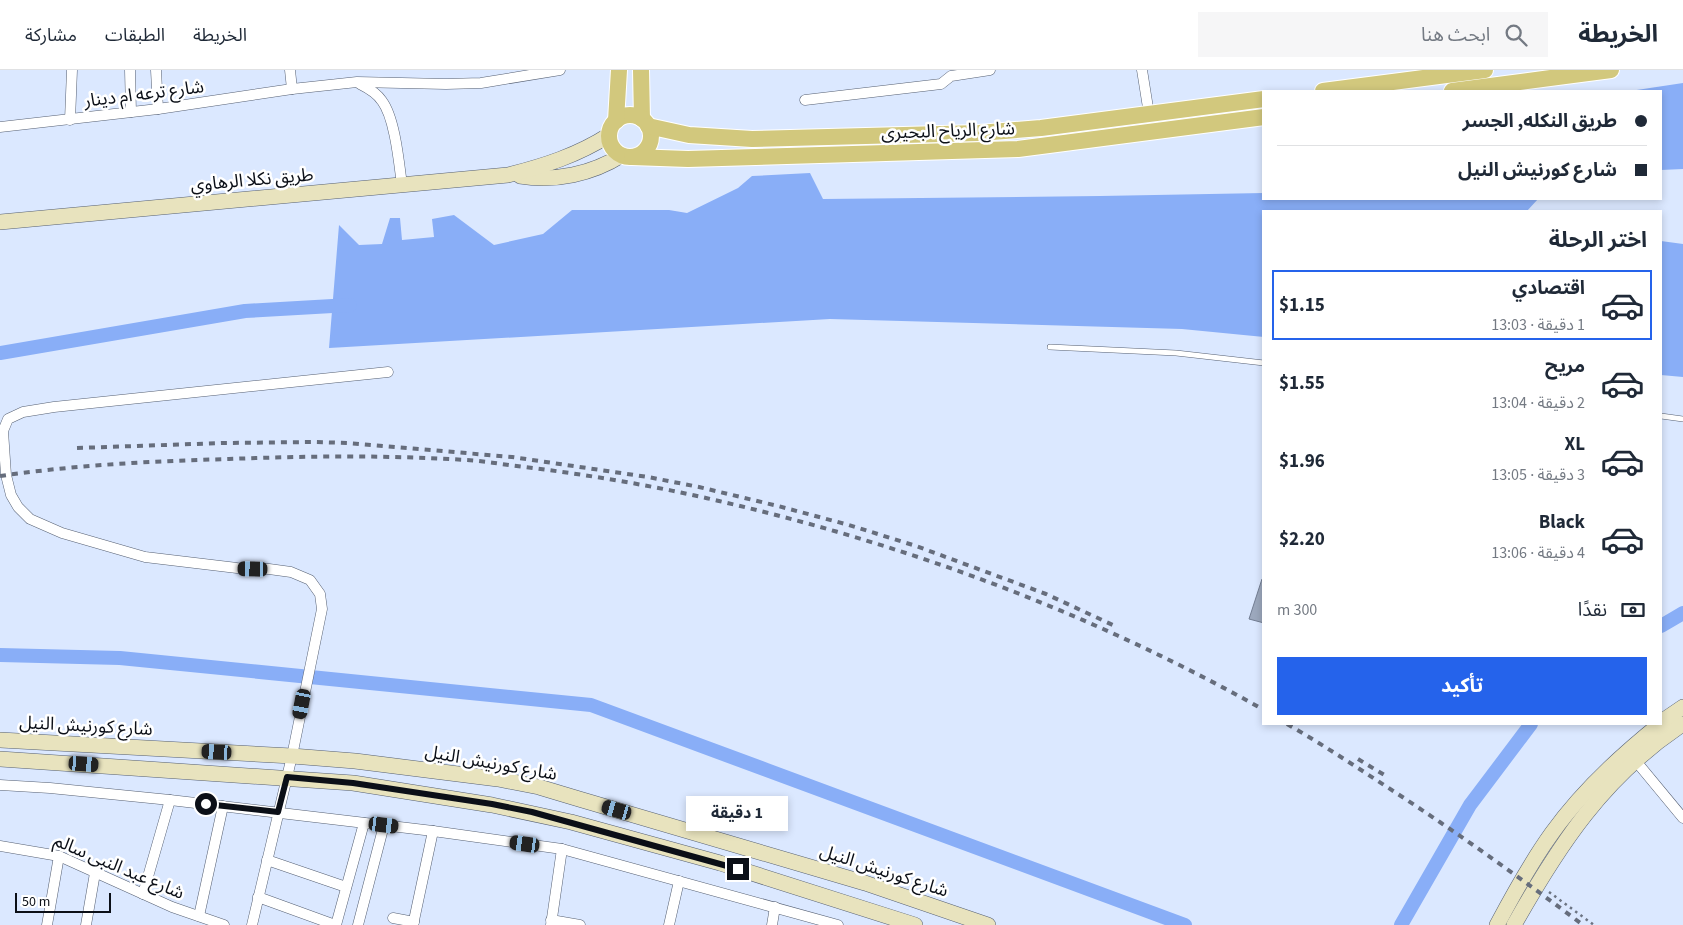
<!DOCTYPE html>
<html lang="ar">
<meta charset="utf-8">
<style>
:root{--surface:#fff;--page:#f6f6f7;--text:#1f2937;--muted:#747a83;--line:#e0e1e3;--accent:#2563eb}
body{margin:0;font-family:"Source Sans 3","Noto Sans Arabic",sans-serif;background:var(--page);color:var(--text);direction:rtl;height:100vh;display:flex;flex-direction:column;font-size:19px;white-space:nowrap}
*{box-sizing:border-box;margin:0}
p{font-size:16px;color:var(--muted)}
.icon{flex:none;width:28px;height:28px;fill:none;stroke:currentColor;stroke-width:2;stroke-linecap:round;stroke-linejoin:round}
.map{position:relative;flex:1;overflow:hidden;direction:ltr}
.drawer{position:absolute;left:1262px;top:140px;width:400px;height:515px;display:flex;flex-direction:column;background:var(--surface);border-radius:0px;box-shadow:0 2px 8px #0003;direction:rtl}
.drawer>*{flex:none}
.top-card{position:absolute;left:1262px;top:20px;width:400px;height:110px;border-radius:0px;box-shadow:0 2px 8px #0003;direction:rtl;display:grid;align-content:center;height:110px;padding:0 15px;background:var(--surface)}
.scale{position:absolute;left:15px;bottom:12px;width:96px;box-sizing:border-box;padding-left:5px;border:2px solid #0b0f17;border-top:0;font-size:14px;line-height:18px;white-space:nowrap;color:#0b0f17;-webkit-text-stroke:4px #fff;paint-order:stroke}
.end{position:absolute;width:22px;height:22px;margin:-11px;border:6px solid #0b0f17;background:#fff;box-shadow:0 0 0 2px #fff}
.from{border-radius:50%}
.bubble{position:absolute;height:35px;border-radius:0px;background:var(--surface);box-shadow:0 2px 8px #0003;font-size:16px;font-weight:700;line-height:35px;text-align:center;direction:rtl}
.car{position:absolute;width:15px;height:30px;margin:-15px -8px;border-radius:6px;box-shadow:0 0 4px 1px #0007;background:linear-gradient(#222 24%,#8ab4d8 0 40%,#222 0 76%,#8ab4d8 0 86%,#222 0)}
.top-card b{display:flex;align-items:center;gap:18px;height:48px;font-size:19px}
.top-card b+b{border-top:1px solid var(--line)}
.top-card i{width:12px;height:12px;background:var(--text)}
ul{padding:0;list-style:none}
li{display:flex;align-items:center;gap:15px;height:70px;margin:0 10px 8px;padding:0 5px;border:2px solid transparent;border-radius:0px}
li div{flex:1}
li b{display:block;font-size:19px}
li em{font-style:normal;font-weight:700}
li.active{border-color:var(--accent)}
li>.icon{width:45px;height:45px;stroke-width:1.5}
h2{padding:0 15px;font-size:22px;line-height:60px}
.pay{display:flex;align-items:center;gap:12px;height:55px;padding:0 15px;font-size:19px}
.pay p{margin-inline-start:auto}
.action{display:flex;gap:10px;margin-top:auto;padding:10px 15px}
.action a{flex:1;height:58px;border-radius:0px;background:var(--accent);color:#fff;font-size:20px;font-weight:700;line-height:58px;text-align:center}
header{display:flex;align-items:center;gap:30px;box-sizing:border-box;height:70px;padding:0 25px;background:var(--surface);border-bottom:1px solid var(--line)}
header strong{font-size:24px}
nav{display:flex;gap:28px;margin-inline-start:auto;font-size:18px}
.search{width:350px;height:45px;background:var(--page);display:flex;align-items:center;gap:12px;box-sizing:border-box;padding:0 18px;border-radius:0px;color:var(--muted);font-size:19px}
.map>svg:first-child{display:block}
.water{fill:#89aef7}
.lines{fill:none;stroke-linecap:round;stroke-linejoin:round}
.canal{stroke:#89aef7;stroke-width:14}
.building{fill:#9ca8bd;stroke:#737e93}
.service-casing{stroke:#566073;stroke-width:6}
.minor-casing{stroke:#566073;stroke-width:11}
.secondary-casing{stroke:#566073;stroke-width:16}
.primary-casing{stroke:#fff;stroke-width:18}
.path{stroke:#6c7483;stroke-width:2.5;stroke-dasharray:2.5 4;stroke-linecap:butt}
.service{stroke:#fff;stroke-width:5}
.minor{stroke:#fff;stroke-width:10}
.secondary{stroke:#e8e3be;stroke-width:15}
.primary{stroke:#d2c87d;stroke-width:16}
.rail{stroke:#666d7c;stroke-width:4;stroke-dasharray:6 6;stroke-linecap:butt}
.route{stroke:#0b0f17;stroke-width:6}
.labels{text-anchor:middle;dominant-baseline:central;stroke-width:5;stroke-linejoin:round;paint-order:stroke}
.street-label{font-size:18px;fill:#0b0f17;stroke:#fff}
</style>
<header>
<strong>الخريطة</strong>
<div class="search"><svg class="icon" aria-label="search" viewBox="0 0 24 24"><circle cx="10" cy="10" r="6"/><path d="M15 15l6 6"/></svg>ابحث هنا</div>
<nav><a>الخريطة</a><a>الطبقات</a><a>مشاركة</a></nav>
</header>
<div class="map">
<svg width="1683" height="855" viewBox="0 0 1683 855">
<rect width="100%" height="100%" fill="#dbe8ff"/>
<g class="water">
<path d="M1683,13V99L1661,100V21H1630Z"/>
<path d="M810,103L823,129L1100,126L1264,123V129H1538L1527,141H1264V267L1182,259L830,249L329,278L339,155L359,175L382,174L390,148H400L402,170L434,167L432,149L454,145L494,175L543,164L572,140H669L687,143L738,118L752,106Z"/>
<path d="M1661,171L1683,174V307L1661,305Z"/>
</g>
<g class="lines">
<g class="canal">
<path d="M0,283L245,241L350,235"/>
<path d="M1661,556L1683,543"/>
<path d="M0,585L120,588L591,635L1185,855"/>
<path d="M1401,855L1470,735L1531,654"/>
</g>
</g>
<path class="building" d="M1262,509H1264V553L1249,549Z"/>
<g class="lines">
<g class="service-casing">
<g id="service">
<path d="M1050,277L1176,283L1264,293"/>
<path d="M1661,346L1683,349"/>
</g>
</g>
<g class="minor-casing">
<g id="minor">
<path d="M130,0L131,42"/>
<path d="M156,0L158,39"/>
<path d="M290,0L292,19"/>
<path d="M1142,0L1149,44"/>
<path d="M360,14C368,18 377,23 382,31C395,48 399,93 402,115"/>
<path d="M805,30L941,14L951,6L990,0"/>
<path d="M70,50L72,0"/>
<path d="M0,57L158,39L292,19L357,12L446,14L481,13L560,0"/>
<path d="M1635,690L1683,748"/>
<path d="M0,715L50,718L170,730L433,761L562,779L838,855"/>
<path d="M0,776L59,786L172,837L224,855"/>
<path d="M267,790L346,817"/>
<path d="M143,824L170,730"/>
<path d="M258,827L335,855"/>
<path d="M199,846L223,736"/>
<path d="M393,848L414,852"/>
<path d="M551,850L580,855"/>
<path d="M47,855L59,786"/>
<path d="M86,855L95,803"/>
<path d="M252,855L292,686L322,539L320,524L310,510L291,502L269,499L237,498L145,487L62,463L30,449L18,437L11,425L6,405L3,361L8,349L23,342L54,337L388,302"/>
<path d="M336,855L364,753"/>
<path d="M358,855L384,755"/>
<path d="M413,855L433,761"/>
<path d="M551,855L562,779"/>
<path d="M669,855L679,811"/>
<path d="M772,855L775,837"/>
</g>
</g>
<g class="secondary-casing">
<g id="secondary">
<path d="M520,106C555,112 592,104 622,85"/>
<path d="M0,152L508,105C544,96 578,85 609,65"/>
<path d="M1661,652L1683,637"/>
<path d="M0,670L292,686L355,691L498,709L539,717L579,729L865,813L988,855"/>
<path d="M0,689L353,713L492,735L571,752L720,793L915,855"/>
<path d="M1497,855C1514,823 1531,792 1552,763C1582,721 1620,686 1660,654"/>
<path d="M1514,855C1559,775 1604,706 1683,654"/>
</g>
</g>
<g class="primary-casing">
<g id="primary">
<path d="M641,0L642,49"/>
<path d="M1323,21L1485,0"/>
<path d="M1452,21L1611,0"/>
<circle cx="630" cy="66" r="21"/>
<path d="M616,51L619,0"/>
<path d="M648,56L689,65L752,69L979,63L1041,58L1264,29"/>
<path d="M632,87L688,89L1018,79L1264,47"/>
</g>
</g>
<path class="path" d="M1549,822L1594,855"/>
<use href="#service" class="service"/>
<use href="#minor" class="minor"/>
<use href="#secondary" class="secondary"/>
<use href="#primary" class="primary"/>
<g class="rail">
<path d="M77,378L223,373L315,372L348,373L512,387L648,407L699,417L778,436L849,455L916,476L1046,524L1115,556"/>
<path d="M0,406C76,395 153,391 229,389C308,386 387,385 466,390C486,391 505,395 525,397C590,405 655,416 719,431C909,475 1094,544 1264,640"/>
<path d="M1287,654C1320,673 1352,694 1384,715C1452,759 1518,806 1583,855"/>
<path d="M1358,689L1386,706"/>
</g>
</g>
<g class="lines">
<path class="route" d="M206,734L278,742L287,707L353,713L492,734L532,742L738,799"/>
</g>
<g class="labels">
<g class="street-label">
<text transform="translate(144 24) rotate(-7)">شارع ترعه ام دينار</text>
<text transform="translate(948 61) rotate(-2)">شارع الرياح البحيرى</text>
<text transform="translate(252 110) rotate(-5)">طريق نكلا الرهاوي</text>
<text transform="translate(86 656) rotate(3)">شارع كورنيش النيل</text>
<text transform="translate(491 693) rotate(10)">شارع كورنيش النيل</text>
<text transform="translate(119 797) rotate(23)">شارع عبد النبى سالم</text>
<text transform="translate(884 801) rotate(18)">شارع كورنيش النيل</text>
</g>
</g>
</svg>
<div class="scale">50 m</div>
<i class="end from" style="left:206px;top:734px"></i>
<i class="end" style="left:738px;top:799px"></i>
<div class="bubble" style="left:686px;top:726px;width:102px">1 دقيقة</div>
<i class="car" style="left:253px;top:499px;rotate:271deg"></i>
<i class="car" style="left:302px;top:634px;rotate:191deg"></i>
<i class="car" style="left:217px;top:682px;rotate:273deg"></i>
<i class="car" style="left:84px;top:694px;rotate:94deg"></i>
<i class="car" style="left:617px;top:740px;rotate:286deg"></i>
<i class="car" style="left:384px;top:755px;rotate:97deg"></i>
<i class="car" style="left:525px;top:774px;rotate:278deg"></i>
<div class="top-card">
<b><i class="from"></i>طريق النكله, الجسر</b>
<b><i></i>شارع كورنيش النيل</b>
</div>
<section class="drawer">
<h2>اختر الرحلة</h2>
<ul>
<li class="active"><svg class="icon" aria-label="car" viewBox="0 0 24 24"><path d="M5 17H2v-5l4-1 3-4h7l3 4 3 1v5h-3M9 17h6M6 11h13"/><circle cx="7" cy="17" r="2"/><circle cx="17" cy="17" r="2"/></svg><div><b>اقتصادي</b><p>1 دقيقة · 13:03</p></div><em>$1.15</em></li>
<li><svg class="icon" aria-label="car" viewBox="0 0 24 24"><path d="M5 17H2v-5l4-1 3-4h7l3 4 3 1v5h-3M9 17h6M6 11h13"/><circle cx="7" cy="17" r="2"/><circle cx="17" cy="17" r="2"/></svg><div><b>مريح</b><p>2 دقيقة · 13:04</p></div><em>$1.55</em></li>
<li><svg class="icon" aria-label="car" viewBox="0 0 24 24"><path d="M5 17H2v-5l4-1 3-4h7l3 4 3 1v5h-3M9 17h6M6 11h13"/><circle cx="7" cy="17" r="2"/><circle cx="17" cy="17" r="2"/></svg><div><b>XL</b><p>3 دقيقة · 13:05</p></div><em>$1.96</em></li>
<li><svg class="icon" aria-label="car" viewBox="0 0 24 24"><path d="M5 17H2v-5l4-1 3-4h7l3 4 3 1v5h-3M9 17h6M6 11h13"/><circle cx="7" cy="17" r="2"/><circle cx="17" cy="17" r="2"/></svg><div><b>Black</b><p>4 دقيقة · 13:06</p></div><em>$2.20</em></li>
</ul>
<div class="pay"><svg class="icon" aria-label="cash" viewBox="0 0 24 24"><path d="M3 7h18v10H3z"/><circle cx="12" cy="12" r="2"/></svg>نقدًا<p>300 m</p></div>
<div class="action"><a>تأكيد</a></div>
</section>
</div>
